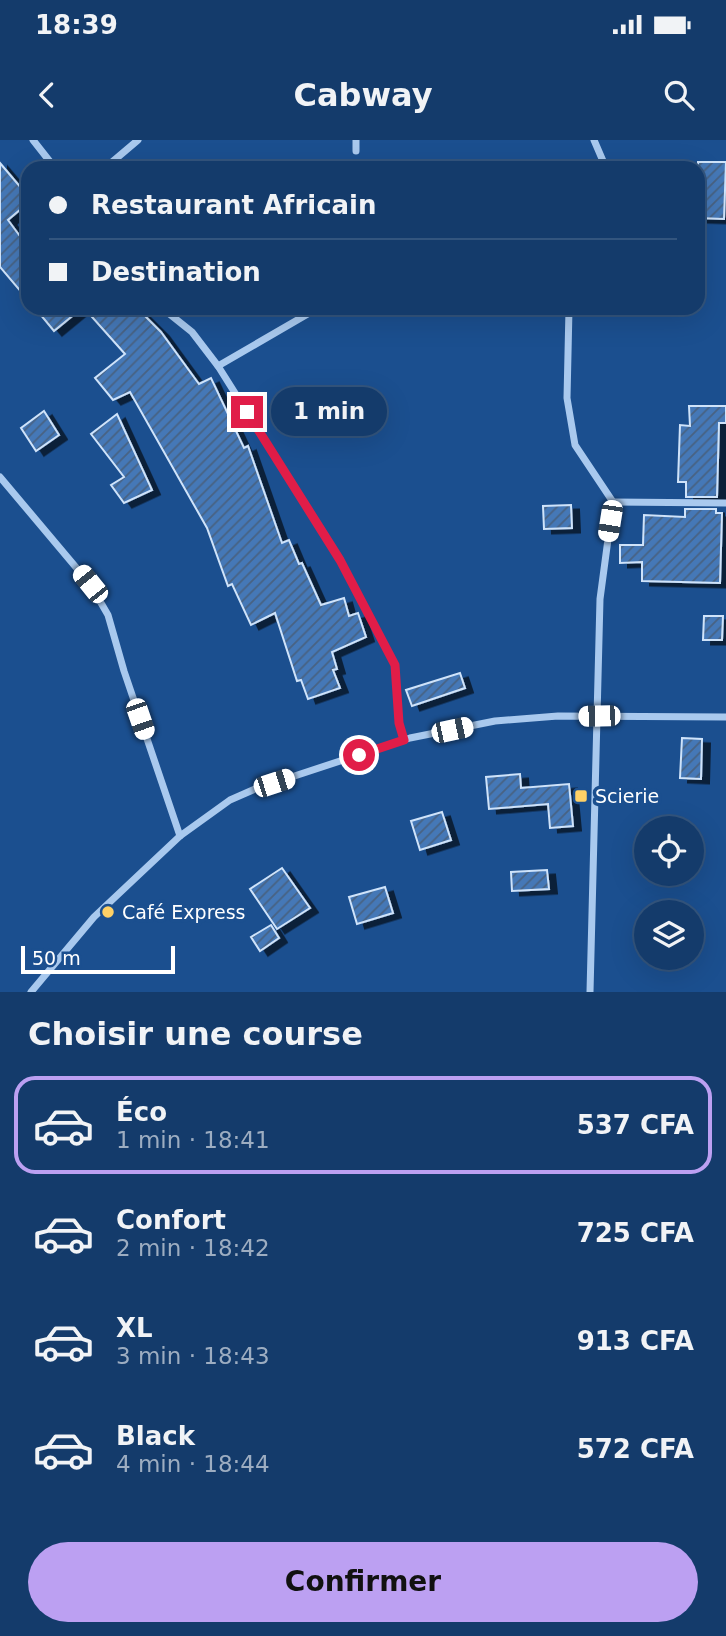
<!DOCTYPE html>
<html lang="fr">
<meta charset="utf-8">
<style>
:root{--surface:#143b6b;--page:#1d4271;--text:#f1f3f6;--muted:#9dadc1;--line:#33557e;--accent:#bca0f2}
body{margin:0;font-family:"DejaVu Sans",sans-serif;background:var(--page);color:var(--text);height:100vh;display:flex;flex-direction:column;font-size:26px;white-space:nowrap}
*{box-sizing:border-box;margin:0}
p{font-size:23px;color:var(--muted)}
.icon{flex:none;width:38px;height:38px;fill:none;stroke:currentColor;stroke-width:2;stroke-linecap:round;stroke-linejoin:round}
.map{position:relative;height:852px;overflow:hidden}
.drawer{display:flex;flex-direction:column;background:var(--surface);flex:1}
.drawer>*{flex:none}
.top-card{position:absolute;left:21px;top:21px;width:684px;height:154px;border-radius:21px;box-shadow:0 7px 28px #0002,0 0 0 2px var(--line);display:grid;align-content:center;height:154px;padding:0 28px;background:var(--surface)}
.buttons{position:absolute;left:634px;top:676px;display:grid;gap:14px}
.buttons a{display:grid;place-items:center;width:70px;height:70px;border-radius:50%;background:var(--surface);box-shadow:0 7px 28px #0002,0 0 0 2px var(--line);font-size:35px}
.scale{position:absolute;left:21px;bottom:18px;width:154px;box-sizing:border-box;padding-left:7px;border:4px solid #fff;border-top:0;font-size:19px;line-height:24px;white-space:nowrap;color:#fff;-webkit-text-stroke:5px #1b4f8f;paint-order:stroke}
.end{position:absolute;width:32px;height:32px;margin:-16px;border:9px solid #e11d48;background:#fff;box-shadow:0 0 0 4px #fff}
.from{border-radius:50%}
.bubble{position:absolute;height:49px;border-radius:24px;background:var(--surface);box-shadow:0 7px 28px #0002,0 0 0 2px var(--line);font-size:23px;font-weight:800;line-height:49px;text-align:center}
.car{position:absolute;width:21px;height:42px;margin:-21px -10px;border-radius:9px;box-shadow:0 0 5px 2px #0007;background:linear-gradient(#fff 24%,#345 0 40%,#fff 0 76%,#345 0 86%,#fff 0)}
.top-card b{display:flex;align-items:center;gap:24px;height:66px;font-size:26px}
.top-card b+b{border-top:2px solid var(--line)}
.top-card i{width:18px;height:18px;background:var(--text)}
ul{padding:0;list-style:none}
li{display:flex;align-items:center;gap:21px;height:98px;margin:0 14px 10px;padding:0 14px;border:4px solid transparent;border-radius:21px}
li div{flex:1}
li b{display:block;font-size:26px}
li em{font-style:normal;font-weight:800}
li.selected{border-color:var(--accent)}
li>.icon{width:63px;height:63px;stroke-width:1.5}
h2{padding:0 28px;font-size:32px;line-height:84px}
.action{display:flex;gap:14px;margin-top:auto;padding:14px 28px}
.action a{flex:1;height:80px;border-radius:42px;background:var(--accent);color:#111;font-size:28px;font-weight:800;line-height:80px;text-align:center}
.status{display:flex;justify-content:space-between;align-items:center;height:49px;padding:0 35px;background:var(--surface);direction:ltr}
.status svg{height:19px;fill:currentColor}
header{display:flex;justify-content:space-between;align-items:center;height:91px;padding:0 28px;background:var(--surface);font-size:32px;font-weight:800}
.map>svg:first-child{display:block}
.building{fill:url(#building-hatch);stroke:#cfe3fa;stroke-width:2;filter:url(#shadow)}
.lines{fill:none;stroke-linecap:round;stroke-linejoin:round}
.minor{stroke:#a9c9ee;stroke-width:7}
.route{stroke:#e11d48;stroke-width:9}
.poi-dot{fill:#ffd166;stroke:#1b4f8f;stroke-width:2.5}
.labels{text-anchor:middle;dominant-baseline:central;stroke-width:7;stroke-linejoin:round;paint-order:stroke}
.poi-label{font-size:19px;fill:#fff;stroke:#1b4f8f;text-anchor:start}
</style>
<div class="status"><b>18:39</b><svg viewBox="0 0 49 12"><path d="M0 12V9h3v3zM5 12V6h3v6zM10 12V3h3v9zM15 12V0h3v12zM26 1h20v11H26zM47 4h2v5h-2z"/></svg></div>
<header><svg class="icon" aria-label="back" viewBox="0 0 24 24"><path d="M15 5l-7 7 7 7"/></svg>Cabway<svg class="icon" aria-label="search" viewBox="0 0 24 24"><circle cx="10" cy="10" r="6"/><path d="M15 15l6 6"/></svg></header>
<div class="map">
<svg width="726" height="852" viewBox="0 0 726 852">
<defs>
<pattern id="building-hatch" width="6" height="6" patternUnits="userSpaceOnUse" patternTransform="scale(1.75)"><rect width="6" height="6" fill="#4478b7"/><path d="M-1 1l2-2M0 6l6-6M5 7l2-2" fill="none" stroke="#486282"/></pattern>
<filter id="shadow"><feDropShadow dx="8" dy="4.5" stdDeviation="0" flood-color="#0009"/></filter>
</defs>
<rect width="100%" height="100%" fill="#1b4f8f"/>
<g class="building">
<path d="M698,22H726L724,79L698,78Z"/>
<path d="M0,23L28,56V63L8,80L28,107V160L0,127Z"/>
<path d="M35,168H82L54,191Z"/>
<path d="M84,168H137L161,192L199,244L211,238L244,308L248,306L282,403L289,400L299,424L302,423L321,465L344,458L349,476L358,473L366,497L332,512L337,529L333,530L340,548L308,559L301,540L297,541L275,473L251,485L232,444L228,446L207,388L130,252L113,260L95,238L125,214Z"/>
<path d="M689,266H726V283H719L717,357H686V342H678L680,285L690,286Z"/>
<path d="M44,271L59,295L36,311L21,288Z"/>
<path d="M117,274L152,350L124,363L111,345L124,337L91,294Z"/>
<path d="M571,365L572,388L544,389L543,366Z"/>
<path d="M685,369H716V373H722L720,443L642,441V422L620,423V405H643L644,375L685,377Z"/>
<path d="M704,476H723L722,500H703Z"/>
<path d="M460,533L465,548L412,566L406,550Z"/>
<path d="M682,598L702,599L701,639L680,638Z"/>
<path d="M520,634L521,648L569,644L573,686L550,688L548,664L489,669L486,637Z"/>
<path d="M442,672L451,700L420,710L411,681Z"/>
<path d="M282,728L310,768L277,789L250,749Z"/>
<path d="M547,730L549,749L512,751L511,732Z"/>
<path d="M385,747L393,773L357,784L349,757Z"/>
<path d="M271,785L279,798L260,811L251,797Z"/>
</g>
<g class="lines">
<g class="minor">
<path d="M33,0L55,28"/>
<path d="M594,0L606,28"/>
<path d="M356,11V0"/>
<path d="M105,28L138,0"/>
<path d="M162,168L192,192L218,226L340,420L395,525L399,583L404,600"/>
<path d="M569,169L567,258L575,305L613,362L600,459L590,852"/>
<path d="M218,226L318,168"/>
<path d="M0,337L90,444L108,475L124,531L180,696"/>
<path d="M613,362L726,363"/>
<path d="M31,852L94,777L180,696L230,660L255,649L410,598L495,581L558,576L726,577"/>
</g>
</g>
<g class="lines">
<path class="route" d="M247,272L340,420L395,525L399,583L404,600L359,615"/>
</g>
<g class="poi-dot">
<rect x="574" y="649" width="14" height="14" rx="3.5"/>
<circle cx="108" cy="772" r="7"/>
</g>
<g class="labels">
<g class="poi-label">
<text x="595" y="656">Scierie</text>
<text x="122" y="772">Café Express</text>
</g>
</g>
</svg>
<div class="buttons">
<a><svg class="icon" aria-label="locate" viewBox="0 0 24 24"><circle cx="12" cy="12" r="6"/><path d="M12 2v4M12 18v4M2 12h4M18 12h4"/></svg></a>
<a><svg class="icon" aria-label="layers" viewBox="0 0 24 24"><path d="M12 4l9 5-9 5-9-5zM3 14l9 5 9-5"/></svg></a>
</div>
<div class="scale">50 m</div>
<i class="end from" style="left:359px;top:615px"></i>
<i class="end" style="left:247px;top:272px"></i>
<div class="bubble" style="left:271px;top:247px;width:116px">1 min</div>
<i class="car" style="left:610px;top:381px;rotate:189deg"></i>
<i class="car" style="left:90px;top:444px;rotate:321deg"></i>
<i class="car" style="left:599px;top:576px;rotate:269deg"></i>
<i class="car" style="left:140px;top:579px;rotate:161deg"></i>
<i class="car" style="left:452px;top:590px;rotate:78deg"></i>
<i class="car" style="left:274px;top:643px;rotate:72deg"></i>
<div class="top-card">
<b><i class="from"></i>Restaurant Africain</b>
<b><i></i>Destination</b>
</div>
</div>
<section class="drawer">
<h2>Choisir une course</h2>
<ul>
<li class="selected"><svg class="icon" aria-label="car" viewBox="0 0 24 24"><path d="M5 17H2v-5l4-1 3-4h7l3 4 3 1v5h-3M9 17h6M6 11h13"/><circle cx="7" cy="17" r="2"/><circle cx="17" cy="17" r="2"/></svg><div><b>Éco</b><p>1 min · 18:41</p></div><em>537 CFA</em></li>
<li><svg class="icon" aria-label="car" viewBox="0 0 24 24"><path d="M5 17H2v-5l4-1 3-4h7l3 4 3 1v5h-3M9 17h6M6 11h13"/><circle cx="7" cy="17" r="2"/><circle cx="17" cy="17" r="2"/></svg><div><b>Confort</b><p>2 min · 18:42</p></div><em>725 CFA</em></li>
<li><svg class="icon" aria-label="car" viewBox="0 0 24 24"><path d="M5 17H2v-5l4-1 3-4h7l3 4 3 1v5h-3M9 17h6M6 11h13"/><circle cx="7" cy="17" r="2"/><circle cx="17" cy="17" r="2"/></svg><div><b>XL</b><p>3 min · 18:43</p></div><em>913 CFA</em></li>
<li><svg class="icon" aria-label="car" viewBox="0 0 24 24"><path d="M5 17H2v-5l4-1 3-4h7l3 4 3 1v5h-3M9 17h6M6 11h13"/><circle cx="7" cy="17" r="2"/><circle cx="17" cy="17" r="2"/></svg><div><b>Black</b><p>4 min · 18:44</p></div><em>572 CFA</em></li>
</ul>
<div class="action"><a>Confirmer</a></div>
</section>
